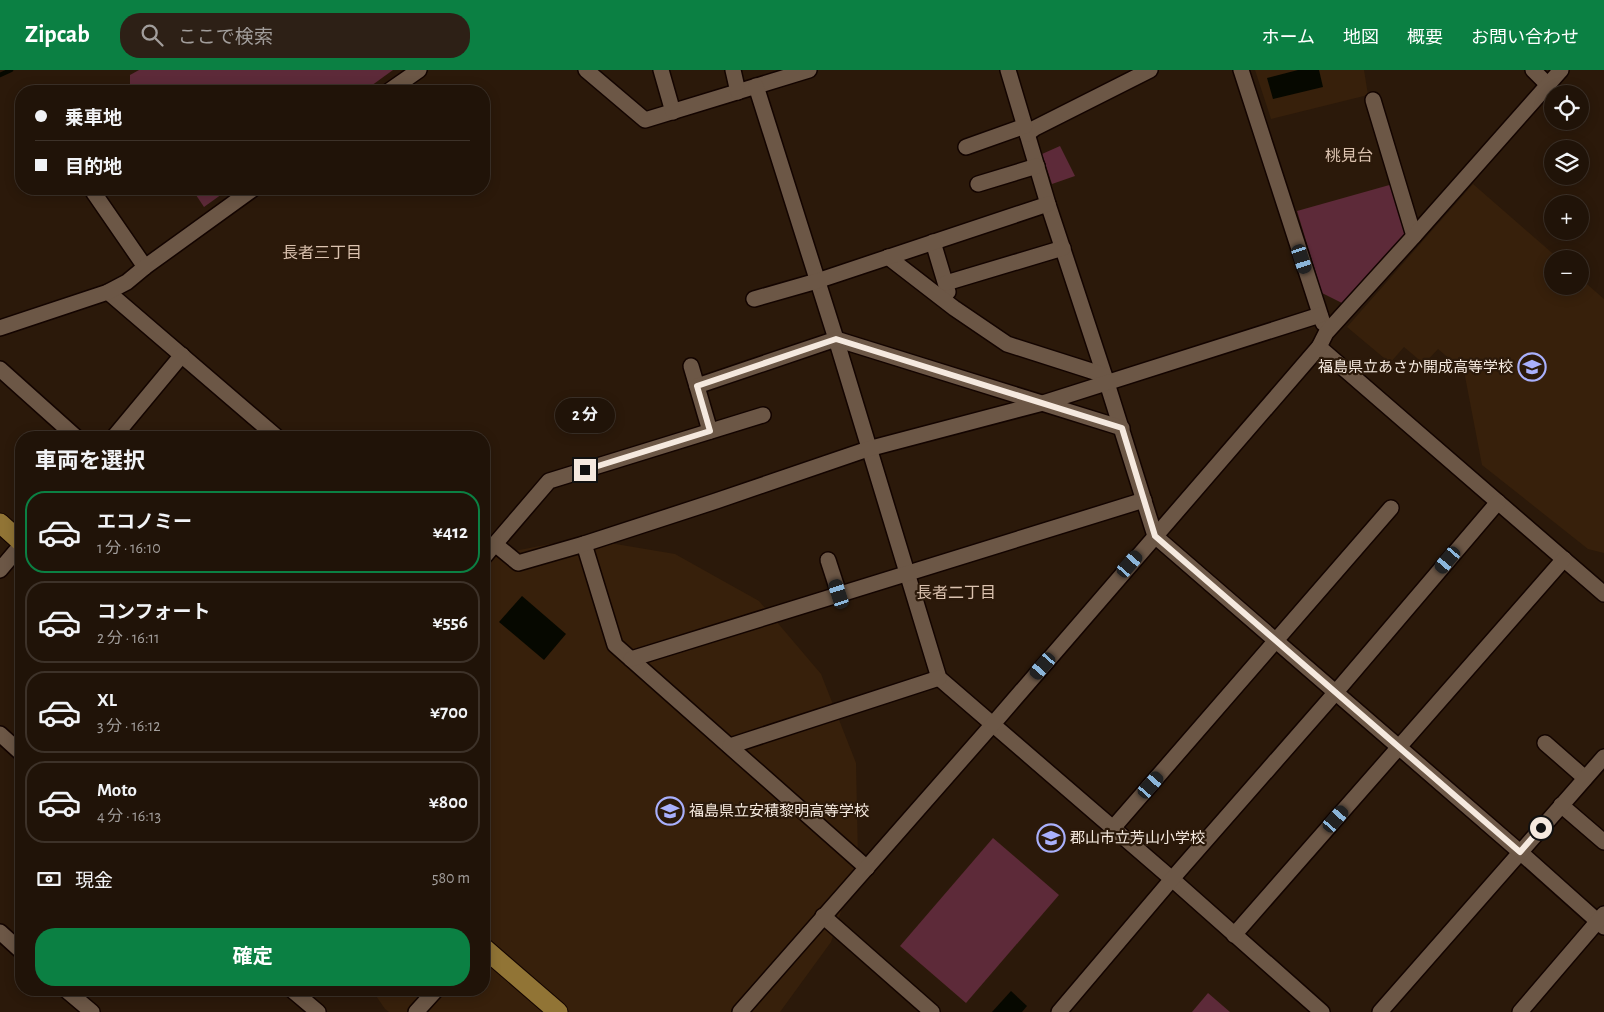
<!DOCTYPE html>
<html lang="ja">
<meta charset="utf-8">
<style>
:root{--surface:#201308;--page:#2d2016;--text:#f1f3f6;--muted:#a29e9c;--line:#3d3229;--accent:#0b8043}
body{margin:0;font-family:"Alegreya Sans","Noto Sans JP",sans-serif;background:var(--page);color:var(--text);height:100vh;display:flex;flex-direction:column;font-size:19px;white-space:nowrap}
*{box-sizing:border-box;margin:0}
p{font-size:16px;color:var(--muted)}
.icon{flex:none;width:28px;height:28px;fill:none;stroke:currentColor;stroke-width:2;stroke-linecap:round;stroke-linejoin:round}
.map{position:relative;flex:1;overflow:hidden}
.side{position:absolute;left:15px;top:361px;width:475px;height:565px;display:flex;flex-direction:column;background:var(--surface);border-radius:20px;box-shadow:0 2px 12px #0003,0 0 0 1px var(--line)}
.side>*{flex:none}
.hud{position:absolute;left:15px;top:15px;width:475px;height:110px;border-radius:20px;box-shadow:0 2px 12px #0003,0 0 0 1px var(--line);display:grid;align-content:center;height:110px;padding:0 20px;background:var(--surface)}
.controls{position:absolute;left:1544px;top:15px;display:grid;gap:10px}
.controls a{display:grid;place-items:center;width:45px;height:45px;border-radius:50%;background:var(--surface);box-shadow:0 2px 12px #0003,0 0 0 1px var(--line);font-size:25px}
.end{position:absolute;width:22px;height:22px;margin:-11px;border:6px solid #f5e9df;background:#111;box-shadow:0 0 0 2px #111}
.from{border-radius:50%}
.bubble{position:absolute;height:35px;border-radius:18px;background:var(--surface);box-shadow:0 2px 12px #0003,0 0 0 1px var(--line);font-size:16px;font-weight:700;line-height:35px;text-align:center}
.car{position:absolute;width:15px;height:30px;margin:-15px -8px;border-radius:6px;box-shadow:0 0 4px 1px #0007;background:linear-gradient(#222 24%,#8ab4d8 0 40%,#222 0 76%,#8ab4d8 0 86%,#222 0)}
.hud b{display:flex;align-items:center;gap:18px;height:48px;font-size:19px}
.hud b+b{border-top:1px solid var(--line)}
.hud i{width:12px;height:12px;background:var(--text)}
ul{padding:0;list-style:none}
li{display:flex;align-items:center;gap:15px;height:82px;margin:0 10px 8px;padding:0 10px;border:2px solid var(--line);border-radius:20px}
li div{flex:1}
li b{display:block;font-size:19px}
li em{font-style:normal;font-weight:700}
li.current{border-color:var(--accent)}
li>.icon{width:45px;height:45px;stroke-width:1.5}
h2{padding:0 20px;font-size:22px;line-height:60px}
.pay{display:flex;align-items:center;gap:12px;height:55px;padding:0 20px;font-size:19px}
.pay p{margin-inline-start:auto}
.primary-button{display:flex;gap:10px;margin-top:auto;padding:10px 20px}
.primary-button a{flex:1;height:58px;border-radius:20px;background:var(--accent);color:#fff;font-size:20px;font-weight:700;line-height:58px;text-align:center}
header{display:flex;align-items:center;gap:30px;box-sizing:border-box;height:70px;padding:0 25px;background:var(--accent);color:#fff}
header strong{font-size:24px}
nav{display:flex;gap:28px;margin-inline-start:auto;font-size:18px}
.search{width:350px;height:45px;background:var(--page);display:flex;align-items:center;gap:12px;box-sizing:border-box;padding:0 18px;border-radius:20px;color:var(--muted);font-size:19px}
.map>svg:first-child{display:block}
.built{fill:#37200b}
.green{fill:#5d2a39}
.water{fill:#060800}
.lines{fill:none;stroke-linecap:round;stroke-linejoin:round}
.stream{stroke:#060800;stroke-width:4.5}
.minor-casing{stroke:#130400;stroke-width:18}
.major-casing{stroke:#130400;stroke-width:21}
.minor{stroke:#6c5746;stroke-width:15}
.major{stroke:#917435;stroke-width:19}
.route{stroke:#f5e9df;stroke-width:6}
.labels{text-anchor:middle;dominant-baseline:central;stroke-width:4.5;stroke-linejoin:round;paint-order:stroke}
.poi-label{font-size:15px;fill:#f5e9df;stroke:#2b190a;text-anchor:start}
.neighbourhood-label{font-size:16px;fill:#dcc3b0;stroke:#2b190a}
</style>
<header>
<strong>Zipcab</strong>
<div class="search"><svg class="icon" aria-label="search" viewBox="0 0 24 24"><circle cx="10" cy="10" r="6"/><path d="M15 15l6 6"/></svg>ここで検索</div>
<nav><a>ホーム</a><a>地図</a><a>概要</a><a>お問い合わせ</a></nav>
</header>
<div class="map">
<svg width="1604" height="942" viewBox="0 0 1604 942">
<rect width="100%" height="100%" fill="#2b190a"/>
<g class="built">
<path d="M1255,0H1364L1368,25L1271,49Z"/>
<path d="M1473,114L1559,189H1552V216H1580V208L1604,229V483L1588,479L1482,395L1464,301L1438,279L1424,294L1404,277L1390,293L1347,257Z"/>
<path d="M580,468L675,484L759,531L821,604L856,693L858,789L831,872L780,942H389L385,939L372,920H484V487Z"/>
</g>
<g class="green">
<path d="M139,0H393L364,21H130V5Z"/>
<path d="M1060,76L1075,106L1052,114L1042,84Z"/>
<path d="M1393,114L1414,166L1350,237L1322,223L1297,141Z"/>
<path d="M192,119H229L204,137Z"/>
<path d="M993,768L1059,825L966,933L900,876Z"/>
<path d="M1208,923L1230,942H1192Z"/>
</g>
<g class="water">
<path d="M1298,0H1319L1323,17L1273,29L1267,8Z"/>
<path d="M522,526L566,564L544,590L499,552Z"/>
<path d="M1011,921L1027,936L1022,942H992Z"/>
</g>
<g class="lines">
<path class="stream" d="M0,5L11,0"/>
<g class="minor-casing">
<g id="minor">
<path d="M586,0L645,50L809,0"/>
<path d="M661,0L673,42"/>
<path d="M733,0L738,22"/>
<path d="M1008,0L1048,134L1107,313L1155,466L1520,782L1604,857"/>
<path d="M1241,0L1323,253"/>
<path d="M1533,0L1548,15"/>
<path d="M756,16L836,269L939,608L1172,809L1322,942"/>
<path d="M389,21L419,0"/>
<path d="M1373,30L1414,166"/>
<path d="M1027,64L1035,58L1150,0"/>
<path d="M966,77L1025,56"/>
<path d="M978,114L1037,96"/>
<path d="M100,119L94,123L145,197"/>
<path d="M933,172L948,222"/>
<path d="M888,187L954,238L1007,274L1104,305"/>
<path d="M946,213L1063,178"/>
<path d="M108,222L278,368"/>
<path d="M754,229L817,211L1048,134"/>
<path d="M0,258L108,222L127,212L145,197L253,119"/>
<path d="M1319,277L1604,524"/>
<path d="M691,296L710,361"/>
<path d="M0,299L77,368"/>
<path d="M697,316L836,269L1122,358"/>
<path d="M113,368L182,285"/>
<path d="M495,474L549,411L763,345"/>
<path d="M584,474L615,575L867,798"/>
<path d="M484,487L495,474L518,493L584,474L716,431L868,379L1043,333L1320,245"/>
<path d="M828,490L839,524"/>
<path d="M0,500L21,475"/>
<path d="M631,589L1144,430"/>
<path d="M0,664L21,683"/>
<path d="M1545,673L1585,708"/>
<path d="M730,676L939,608"/>
<path d="M1561,735L1604,772"/>
<path d="M1113,758L1391,438"/>
<path d="M823,846L932,942"/>
<path d="M0,862L21,881"/>
<path d="M1234,865L1564,489"/>
<path d="M66,920L92,942"/>
<path d="M292,920L318,942"/>
<path d="M416,942L436,920"/>
<path d="M740,942L993,654L1319,277L1326,263L1414,166L1561,0"/>
<path d="M1059,942L1172,809L1336,622L1498,432"/>
<path d="M1380,942L1604,687"/>
<path d="M1520,942L1604,844"/>
</g>
</g>
<g class="major-casing">
<g id="major">
<path d="M0,453L21,472"/>
<path d="M484,878L558,942"/>
</g>
</g>
<use href="#minor" class="minor"/>
<use href="#major" class="major"/>
</g>
<g class="lines">
<path class="route" d="M585,400L710,361L697,316L836,269L1122,358L1155,466L1520,782L1541,758"/>
</g>
<defs>
<g id="school-ring" transform="scale(1.4375)"><circle r="9.5" fill="#2b190a" stroke="#a9b0fc" stroke-width="1.5"/><path d="M0-5L7-2L0 1L-7-2ZM-4 1L0 2.5L4 1V4Q0 6-4 4Z" fill="#a9b0fc"/></g>
</defs>
<g fill-rule="evenodd">
<use href="#school-ring" x="1532" y="297"/>
<use href="#school-ring" x="670" y="741"/>
<use href="#school-ring" x="1051" y="768"/>
</g>
<g class="labels">
<g class="poi-label">
<text x="1513" y="297" text-anchor="end">福島県立あさか開成高等学校</text>
<text x="689" y="741">福島県立安積黎明高等学校</text>
<text x="1070" y="768">郡山市立芳山小学校</text>
</g>
<g class="neighbourhood-label">
<text x="1349" y="86">桃見台</text>
<text x="322" y="183">長者三丁目</text>
<text x="956" y="523">長者二丁目</text>
</g>
</g>
</svg>
<div class="controls">
<a><svg class="icon" aria-label="locate" viewBox="0 0 24 24"><circle cx="12" cy="12" r="6"/><path d="M12 2v4M12 18v4M2 12h4M18 12h4"/></svg></a>
<a><svg class="icon" aria-label="layers" viewBox="0 0 24 24"><path d="M12 4l9 5-9 5-9-5zM3 14l9 5 9-5"/></svg></a>
<a>+</a>
<a>−</a>
</div>
<i class="end from" style="left:1541px;top:758px"></i>
<i class="end" style="left:585px;top:400px"></i>
<div class="bubble" style="left:555px;top:328px;width:60px">2 分</div>
<i class="car" style="left:1302px;top:189px;rotate:162deg"></i>
<i class="car" style="left:1448px;top:490px;rotate:220deg"></i>
<i class="car" style="left:1130px;top:494px;rotate:41deg"></i>
<i class="car" style="left:839px;top:524px;rotate:342deg"></i>
<i class="car" style="left:1043px;top:596px;rotate:221deg"></i>
<i class="car" style="left:1151px;top:715px;rotate:41deg"></i>
<i class="car" style="left:1336px;top:749px;rotate:41deg"></i>
<div class="hud">
<b><i class="from"></i>乗車地</b>
<b><i></i>目的地</b>
</div>
<section class="side">
<h2>車両を選択</h2>
<ul>
<li class="current"><svg class="icon" aria-label="car" viewBox="0 0 24 24"><path d="M5 17H2v-5l4-1 3-4h7l3 4 3 1v5h-3M9 17h6M6 11h13"/><circle cx="7" cy="17" r="2"/><circle cx="17" cy="17" r="2"/></svg><div><b>エコノミー</b><p>1 分 · 16:10</p></div><em>¥412</em></li>
<li><svg class="icon" aria-label="car" viewBox="0 0 24 24"><path d="M5 17H2v-5l4-1 3-4h7l3 4 3 1v5h-3M9 17h6M6 11h13"/><circle cx="7" cy="17" r="2"/><circle cx="17" cy="17" r="2"/></svg><div><b>コンフォート</b><p>2 分 · 16:11</p></div><em>¥556</em></li>
<li><svg class="icon" aria-label="car" viewBox="0 0 24 24"><path d="M5 17H2v-5l4-1 3-4h7l3 4 3 1v5h-3M9 17h6M6 11h13"/><circle cx="7" cy="17" r="2"/><circle cx="17" cy="17" r="2"/></svg><div><b>XL</b><p>3 分 · 16:12</p></div><em>¥700</em></li>
<li><svg class="icon" aria-label="car" viewBox="0 0 24 24"><path d="M5 17H2v-5l4-1 3-4h7l3 4 3 1v5h-3M9 17h6M6 11h13"/><circle cx="7" cy="17" r="2"/><circle cx="17" cy="17" r="2"/></svg><div><b>Moto</b><p>4 分 · 16:13</p></div><em>¥800</em></li>
</ul>
<div class="pay"><svg class="icon" aria-label="cash" viewBox="0 0 24 24"><path d="M3 7h18v10H3z"/><circle cx="12" cy="12" r="2"/></svg>現金<p>580 m</p></div>
<div class="primary-button"><a>確定</a></div>
</section>
</div>
